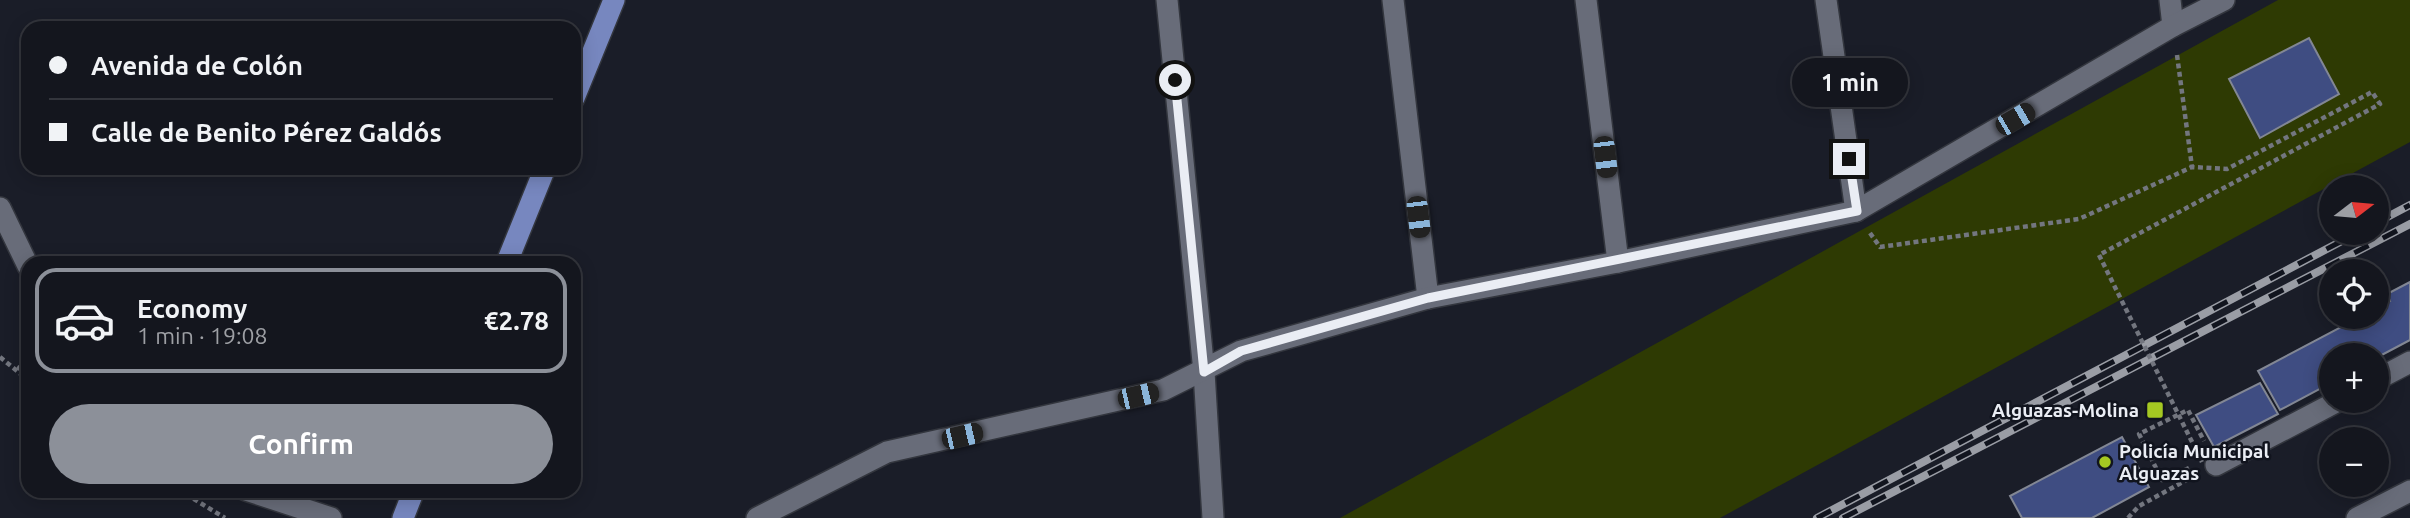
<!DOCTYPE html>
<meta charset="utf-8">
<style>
:root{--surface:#14161e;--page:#1d1f27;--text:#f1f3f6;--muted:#9d9fa4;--line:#33353c;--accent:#8c9099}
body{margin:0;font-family:Ubuntu,sans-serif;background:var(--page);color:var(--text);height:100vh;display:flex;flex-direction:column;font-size:26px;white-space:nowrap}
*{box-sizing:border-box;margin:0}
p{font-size:23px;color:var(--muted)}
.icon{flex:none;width:38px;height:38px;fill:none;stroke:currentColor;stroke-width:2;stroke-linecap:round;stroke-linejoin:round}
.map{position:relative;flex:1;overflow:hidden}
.sheet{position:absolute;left:21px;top:256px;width:560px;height:242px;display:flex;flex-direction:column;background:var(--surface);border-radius:21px;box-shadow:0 4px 18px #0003,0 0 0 2px var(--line)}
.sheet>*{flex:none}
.guide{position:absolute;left:21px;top:21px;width:560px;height:154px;border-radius:21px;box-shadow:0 4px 18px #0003,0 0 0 2px var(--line);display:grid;align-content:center;height:154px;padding:0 28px;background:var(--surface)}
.needle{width:46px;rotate:74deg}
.tools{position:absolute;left:2319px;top:175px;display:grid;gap:14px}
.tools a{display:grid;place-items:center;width:70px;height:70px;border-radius:50%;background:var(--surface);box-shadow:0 4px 18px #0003,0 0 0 2px var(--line);font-size:35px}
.end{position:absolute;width:32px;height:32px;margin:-16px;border:9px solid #eaedf4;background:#111;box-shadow:0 0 0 4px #111}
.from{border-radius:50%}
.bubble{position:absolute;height:49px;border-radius:24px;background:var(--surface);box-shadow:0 4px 18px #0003,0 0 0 2px var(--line);font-size:23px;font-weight:600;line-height:49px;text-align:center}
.car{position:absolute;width:21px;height:42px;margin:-21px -10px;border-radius:9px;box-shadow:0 0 5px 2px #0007;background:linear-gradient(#222 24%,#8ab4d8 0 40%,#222 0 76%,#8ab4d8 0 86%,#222 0)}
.guide b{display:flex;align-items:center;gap:24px;height:66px;font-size:26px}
.guide b+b{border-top:2px solid var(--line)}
.guide i{width:18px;height:18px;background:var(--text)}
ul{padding:12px 0 0;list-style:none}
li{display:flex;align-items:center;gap:21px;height:105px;margin:0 14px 10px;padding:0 14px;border:4px solid transparent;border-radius:21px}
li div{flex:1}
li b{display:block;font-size:26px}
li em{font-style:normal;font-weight:600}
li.selected{border-color:var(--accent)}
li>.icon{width:63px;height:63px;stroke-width:1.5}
.cta{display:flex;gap:14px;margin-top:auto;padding:14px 28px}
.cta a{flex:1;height:80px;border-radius:42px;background:var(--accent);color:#fff;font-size:28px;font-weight:600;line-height:80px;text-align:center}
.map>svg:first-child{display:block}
.green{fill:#2e3a03}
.building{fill:#3f4d82;stroke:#828794;stroke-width:2}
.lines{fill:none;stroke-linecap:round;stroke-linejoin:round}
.minor-casing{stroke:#33363e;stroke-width:24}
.major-casing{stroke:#33363e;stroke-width:24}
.path{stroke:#73767f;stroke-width:4.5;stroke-dasharray:5 3.5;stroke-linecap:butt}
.minor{stroke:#686c79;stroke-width:21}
.major{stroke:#7787bf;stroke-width:21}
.rail-casing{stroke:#9a9da5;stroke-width:8}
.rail{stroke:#11141e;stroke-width:5;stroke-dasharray:16;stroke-linecap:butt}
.path-bridge{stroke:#73767f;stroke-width:4.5;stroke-dasharray:5 3.5;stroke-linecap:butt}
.route{stroke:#eaedf4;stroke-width:9}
.poi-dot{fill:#a5c822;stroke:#11141e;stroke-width:2.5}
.labels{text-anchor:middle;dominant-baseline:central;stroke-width:5;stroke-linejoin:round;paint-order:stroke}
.poi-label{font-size:19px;font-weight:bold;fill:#eaedf4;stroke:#11141e;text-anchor:end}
</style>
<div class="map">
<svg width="2410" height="518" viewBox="0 0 2410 518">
<rect width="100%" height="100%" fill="#1a1d28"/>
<path class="green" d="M2278,0H2410V142L1720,518H1340Z"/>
<g class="building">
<path d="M2309,38L2339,94L2260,138L2229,79Z"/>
<path d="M2410,282V340L2376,358V355H2331V383L2280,410L2258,371L2360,317H2376V308L2390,301L2387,294Z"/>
<path d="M2260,383L2278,414L2214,447L2196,415Z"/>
<path d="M2122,437L2149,487L2092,518H2022L2010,496Z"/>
</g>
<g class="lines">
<g class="minor-casing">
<g id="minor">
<path d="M1167,0L1204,372L1213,518"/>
<path d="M1393,0L1428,298"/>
<path d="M1586,0L1618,262"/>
<path d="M1826,0L1856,211"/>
<path d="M2170,0L2173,26"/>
<path d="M0,208L28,266"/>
<path d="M2376,380L2410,362"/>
<path d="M2216,465L2338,401"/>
<path d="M246,490L331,518"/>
<path d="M757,518L887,452L1163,390L1241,351L1428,298L1618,262L1856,211L2173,26L2224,0"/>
<path d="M2357,518L2410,491"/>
</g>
</g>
<g class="major-casing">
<g id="major">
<path d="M574,98L614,0"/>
<path d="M507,262L545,168"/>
<path d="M403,518L414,490"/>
</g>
</g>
<g class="path">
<path d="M2177,55L2192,167"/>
<path d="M1870,233L1880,247L2079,219L2192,167L2227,169L2372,92L2380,104L2099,255"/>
<path d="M0,357L28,380"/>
<path d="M17,367L28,374"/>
<path d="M2189,468L2162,480L2139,434L2188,410L2204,441"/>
<path d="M179,490L225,518"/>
<path d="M2128,518L2139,506L2192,477"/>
</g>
<use href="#minor" class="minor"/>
<use href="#major" class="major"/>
<g class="rail-casing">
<g id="rail">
<path d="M2376,223L2410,205"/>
<path d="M1817,518L2357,233"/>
<path d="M1843,518L2410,224"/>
</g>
</g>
<use href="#rail" class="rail"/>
<path class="path-bridge" d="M2099,255L2202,462"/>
</g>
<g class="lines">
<path class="route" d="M1175,80L1204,372L1241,351L1428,298L1857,211L1849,159"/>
</g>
<g class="poi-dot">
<rect x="2146" y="401" width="18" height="18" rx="3.5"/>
<circle cx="2105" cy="462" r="7"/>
</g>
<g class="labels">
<g class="poi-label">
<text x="2139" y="410">Alguazas-Molina</text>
<text x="2119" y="451" text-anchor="start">Policía Municipal<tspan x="2119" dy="22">Alguazas</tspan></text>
</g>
</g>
</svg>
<div class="tools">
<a><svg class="needle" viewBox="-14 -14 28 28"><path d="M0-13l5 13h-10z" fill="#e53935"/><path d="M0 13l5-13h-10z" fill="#9d9fa4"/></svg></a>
<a><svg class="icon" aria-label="locate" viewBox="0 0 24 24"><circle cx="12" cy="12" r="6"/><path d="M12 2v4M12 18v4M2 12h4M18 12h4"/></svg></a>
<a>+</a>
<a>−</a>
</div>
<i class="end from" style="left:1175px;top:80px"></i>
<i class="end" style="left:1849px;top:159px"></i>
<div class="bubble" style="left:1792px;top:58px;width:116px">1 min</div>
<i class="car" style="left:2015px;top:119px;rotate:60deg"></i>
<i class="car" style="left:1605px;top:157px;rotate:173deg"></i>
<i class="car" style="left:1418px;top:217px;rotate:173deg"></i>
<i class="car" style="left:1138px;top:396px;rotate:77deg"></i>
<i class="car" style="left:962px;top:436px;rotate:77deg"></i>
<div class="guide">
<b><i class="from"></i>Avenida de Colón</b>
<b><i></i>Calle de Benito Pérez Galdós</b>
</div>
<section class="sheet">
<ul>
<li class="selected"><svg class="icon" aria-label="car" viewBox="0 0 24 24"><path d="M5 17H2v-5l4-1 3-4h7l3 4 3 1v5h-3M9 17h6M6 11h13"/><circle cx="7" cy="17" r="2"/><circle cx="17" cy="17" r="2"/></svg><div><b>Economy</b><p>1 min · 19:08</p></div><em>€2.78</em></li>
</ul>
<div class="cta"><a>Confirm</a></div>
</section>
</div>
